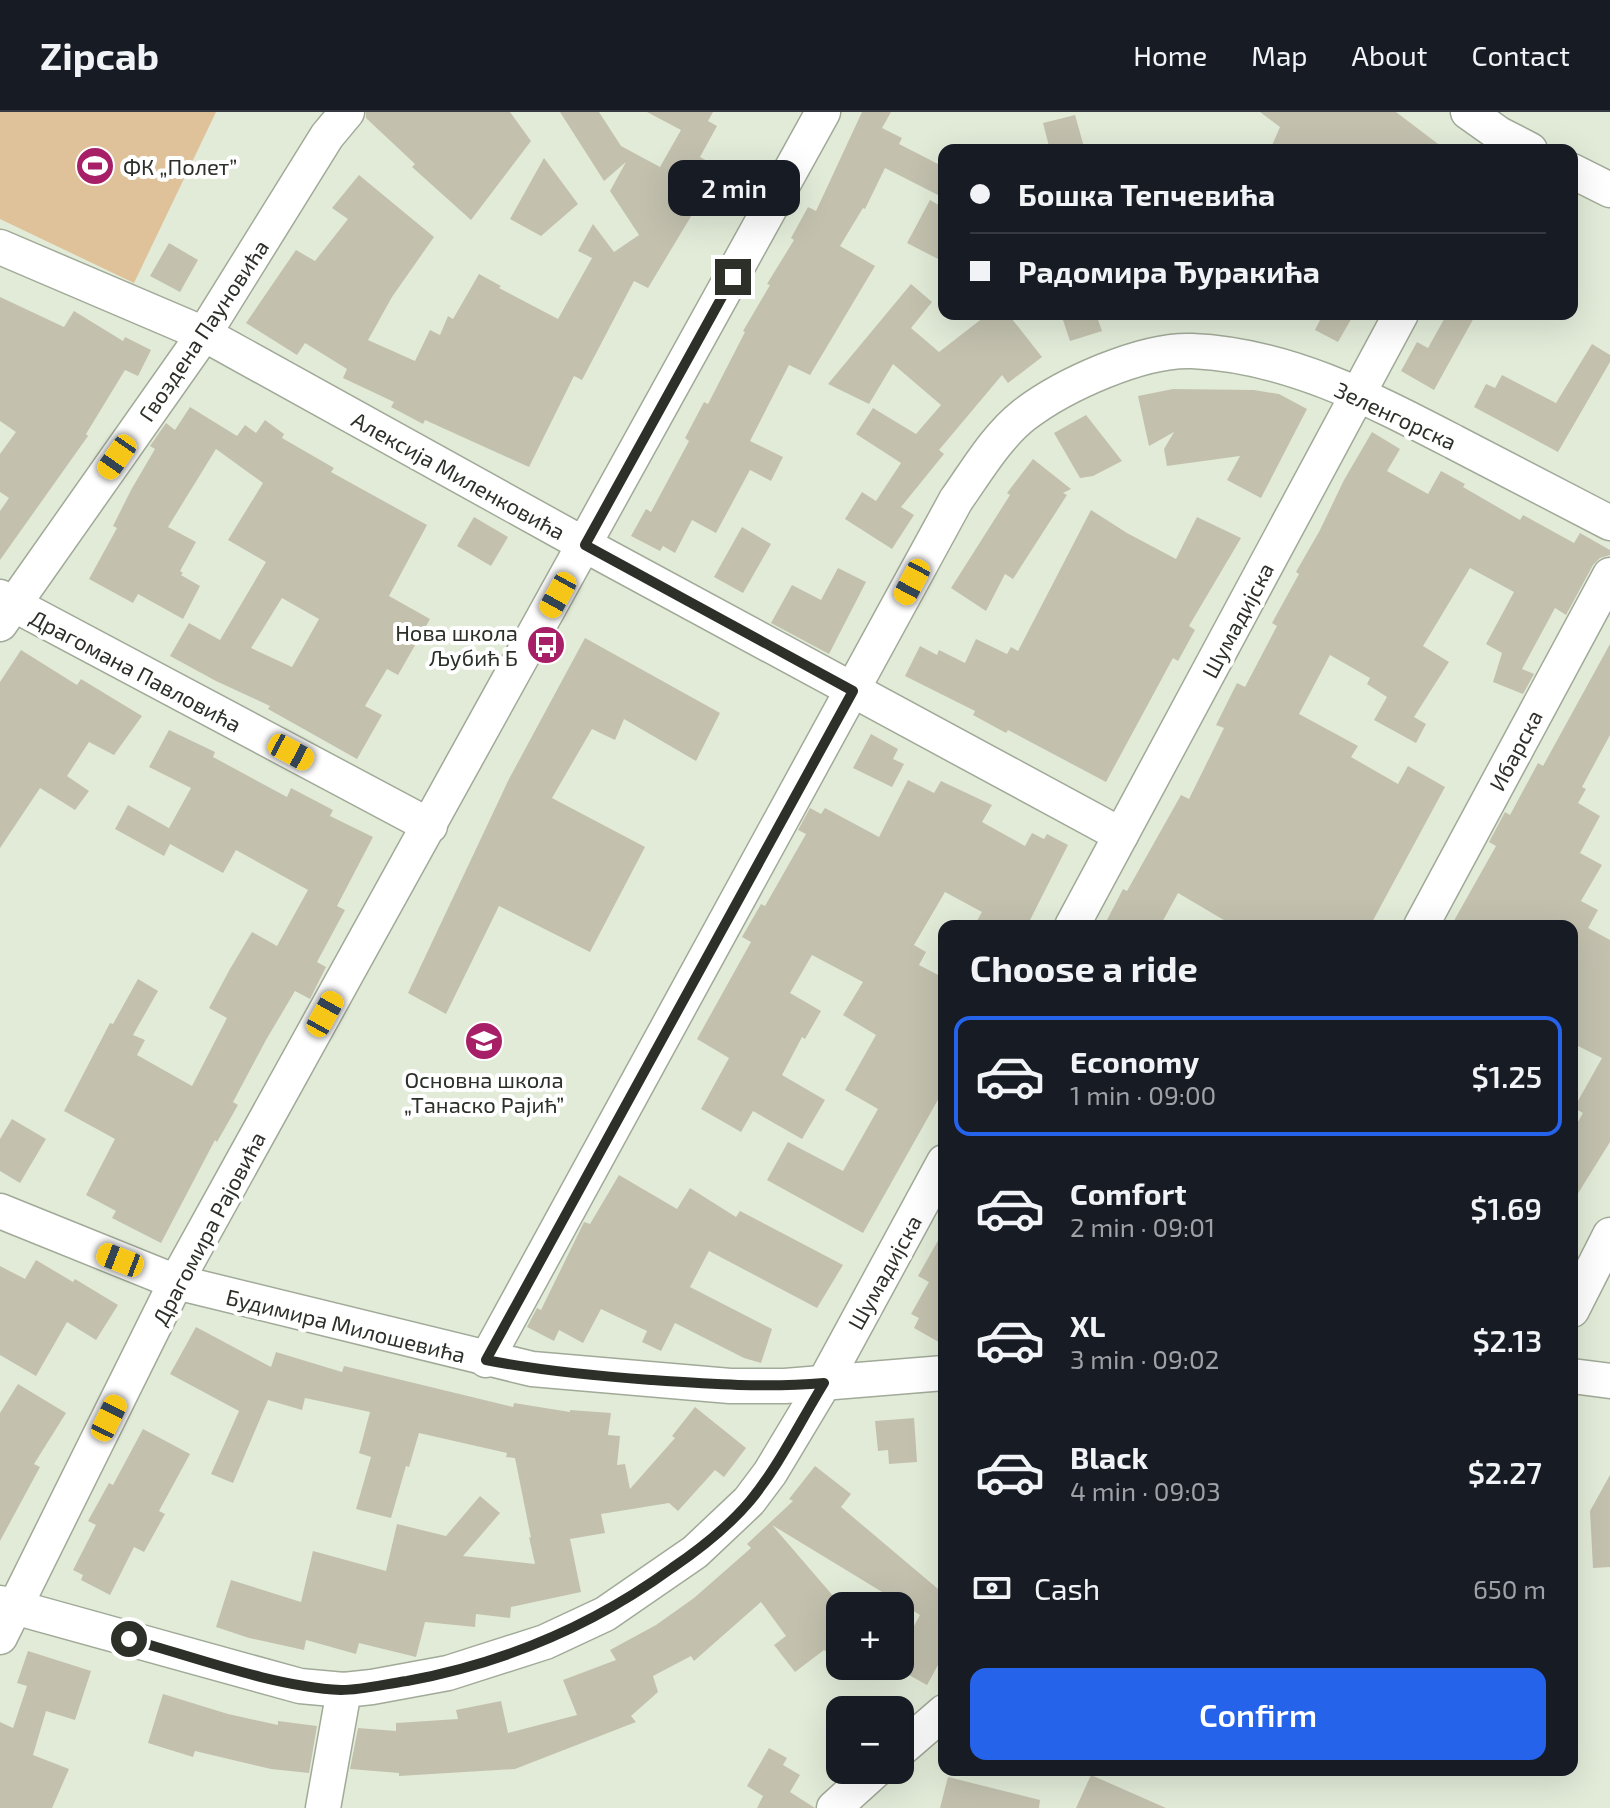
<!DOCTYPE html>
<meta charset="utf-8">
<style>
:root{--surface:#171b24;--page:#20242c;--text:#f1f3f6;--muted:#9ea1a6;--line:#363941;--accent:#2563eb}
body{margin:0;font-family:"Exo 2",sans-serif;background:var(--page);color:var(--text);height:100vh;display:flex;flex-direction:column;font-size:30px;white-space:nowrap}
*{box-sizing:border-box;margin:0}
p{font-size:26px;color:var(--muted)}
.icon{flex:none;width:44px;height:44px;fill:none;stroke:currentColor;stroke-width:2;stroke-linecap:round;stroke-linejoin:round}
.map{position:relative;flex:1;overflow:hidden}
.side{position:absolute;left:938px;top:808px;width:640px;height:856px;display:flex;flex-direction:column;background:var(--surface);border-radius:16px;box-shadow:0 8px 32px #0002}
.side>*{flex:none}
.hud{position:absolute;left:938px;top:32px;width:640px;height:176px;border-radius:16px;box-shadow:0 8px 32px #0002;display:grid;align-content:center;height:176px;padding:0 32px;background:var(--surface)}
.fabs{position:absolute;left:826px;top:1480px;display:grid;gap:16px}
.fabs a{display:grid;place-items:center;width:88px;height:88px;border-radius:16px;background:var(--surface);box-shadow:0 8px 32px #0002;font-size:40px}
.end{position:absolute;width:36px;height:36px;margin:-18px;border:10px solid #2d3029;background:#fff;box-shadow:0 0 0 4px #fff}
.from{border-radius:50%}
.bubble{position:absolute;height:56px;border-radius:16px;background:var(--surface);box-shadow:0 8px 32px #0002;font-size:26px;font-weight:600;line-height:56px;text-align:center}
.car{position:absolute;width:24px;height:48px;margin:-24px -12px;border-radius:10px;box-shadow:0 0 6px 2px #0007;background:linear-gradient(#f5c518 24%,#345 0 40%,#f5c518 0 76%,#345 0 86%,#f5c518 0)}
.hud b{display:flex;align-items:center;gap:28px;height:76px;font-size:30px}
.hud b+b{border-top:2px solid var(--line)}
.hud i{width:20px;height:20px;background:var(--text)}
ul{padding:0;list-style:none}
li{display:flex;align-items:center;gap:24px;height:120px;margin:0 16px 12px;padding:0 16px;border:4px solid transparent;border-radius:16px}
li div{flex:1}
li b{display:block;font-size:30px}
li em{font-style:normal;font-weight:600}
li.selected{border-color:var(--accent)}
li>.icon{width:72px;height:72px;stroke-width:1.5}
h2{padding:0 32px;font-size:36px;line-height:96px}
.pay{display:flex;align-items:center;gap:20px;height:88px;padding:0 32px;font-size:30px}
.pay p{margin-inline-start:auto}
.action{display:flex;gap:16px;margin-top:auto;padding:16px 32px}
.action a{flex:1;height:92px;border-radius:16px;background:var(--accent);color:#fff;font-size:32px;font-weight:600;line-height:92px;text-align:center}
header{display:flex;align-items:center;gap:48px;box-sizing:border-box;height:112px;padding:0 40px;background:var(--surface);border-bottom:2px solid var(--line)}
header strong{font-size:38px}
nav{display:flex;gap:44px;margin-inline-start:auto;font-size:28px}
.map>svg:first-child{display:block}
.green{fill:#dfc19a}
.building{fill:#c3c1ae;fill-rule:evenodd}
.lines{fill:none;stroke-linecap:round;stroke-linejoin:round}
.minor-casing{stroke:#a1aa98;stroke-width:37}
.minor{stroke:#fff;stroke-width:34}
.route{stroke:#2d3029;stroke-width:10}
.labels{text-anchor:middle;dominant-baseline:central;stroke-width:8;stroke-linejoin:round;paint-order:stroke}
.poi-label{font-size:22px;fill:#2d3029;stroke:#fff;text-anchor:start}
.street-label{font-size:22px;fill:#2d3029;stroke:#fff}
</style>
<header>
<strong>Zipcab</strong>
<nav><a>Home</a><a>Map</a><a>About</a><a>Contact</a></nav>
</header>
<div class="map">
<svg width="1610" height="1696" viewBox="0 0 1610 1696">
<rect width="100%" height="100%" fill="#e2ebd8"/>
<path class="green" d="M0,0H216L134,171L0,107Z"/>
<g class="building">
<path d="M366,0H510L531,29L471,108L412,55L415,52L366,6Z"/>
<path d="M560,0H599L621,34L660,55L681,18L647,0H713L708,9L717,14L700,45L720,56L648,176L634,169L582,268L574,264L529,355L425,308L423,312L391,295L394,290L343,266L347,257L305,231L297,243L246,211L296,138L315,149L348,107L332,96L359,63L434,125L392,185L368,228L415,249L430,218L440,223L448,204L453,207L479,162L501,174L499,176L558,207L592,146L578,139L593,112L614,140L639,123L610,79L626,50L604,69Z"/>
<path d="M862,0H891L882,16L902,26L899,32L944,55V72L938,83L885,56L865,97L863,96L840,134L875,154L810,263L789,253L750,329L783,345L771,369L750,358L716,421L692,408L675,441L663,434L660,439L631,424L646,397L651,400L689,329L685,326L704,290L708,292L745,220L743,219L770,173L767,172L794,128L791,126L808,95L816,99Z"/>
<path d="M1260,0H1396L1446,38H1270L1280,15Z"/>
<path d="M1075,3L1084,35L1072,38H1050L1043,11Z"/>
<path d="M544,46L578,92L541,124L510,107Z"/>
<path d="M930,88L944,96V150L907,131Z"/>
<path d="M169,131L198,148L180,180L150,164Z"/>
<path d="M911,172L932,190L911,216L939,240L988,202H1008L1042,245L1008,271L1002,263L939,338L944,342L901,395L914,403L892,437L845,407L862,380L876,389L901,351L856,322L873,296L916,322L941,293L893,252L869,292L828,272Z"/>
<path d="M0,185L64,215L74,199L123,229L125,225L151,238L138,264L125,258L86,322L88,324L0,448V399L9,386L0,380V342L16,320L0,309Z"/>
<path d="M1061,202H1096L1102,219L1070,229Z"/>
<path d="M1323,202H1354L1338,230L1315,218Z"/>
<path d="M1447,202H1476L1434,278L1401,259L1417,230L1428,236Z"/>
<path d="M1592,232L1610,243V250L1558,340L1474,295L1486,272L1495,276L1502,263L1556,291Z"/>
<path d="M1173,277L1254,278L1279,282L1307,297L1261,386L1227,368L1240,344L1167,354L1164,337L1174,320L1149,334L1138,284Z"/>
<path d="M190,295L237,324L245,313L256,321L265,308L284,322L282,326L334,356L331,360L427,413L389,484L430,507L398,563L387,557L365,594L382,603L357,647L268,597L270,594L216,569L170,544L189,511L220,528L266,450L228,428L263,371L216,337L168,415L196,430L180,459L183,461L181,463L200,474L183,507L138,482L133,491L89,467L117,416L113,414L131,378L155,337L150,334L166,311L175,318ZM282,486L319,507L292,555L251,536Z"/>
<path d="M1086,303L1122,349L1093,364L1080,366L1054,321Z"/>
<path d="M1372,320L1400,337L1387,359L1428,382L1441,359L1465,372L1463,375L1520,408L1523,403L1574,431L1580,421L1610,438V443L1600,446L1593,453L1566,503L1555,496L1522,557L1534,562L1523,582L1493,570L1502,541L1486,532L1514,480L1470,456L1423,534L1449,550L1414,605L1426,612L1416,631L1374,608L1387,585L1367,572L1370,566L1330,543L1299,602L1358,634L1351,645L1398,672L1408,654L1445,675L1370,814H1234L1178,781L1160,814H1119L1107,808L1123,777L1127,779L1181,683L1189,687L1224,616L1216,613L1237,571L1245,575L1277,514L1272,511L1299,462L1296,460L1320,418L1344,368Z"/>
<path d="M1033,347L1071,377L1063,381L1067,383L1013,467L1005,462L986,499L951,476L1010,383L1007,381Z"/>
<path d="M1091,398L1127,421L1176,447L1197,405L1241,426L1189,514L1195,518L1178,549L1173,546L1106,670L1008,618L1006,621L973,603L975,599L905,564L920,534L937,543L939,538L965,551L976,527L1007,542L1011,535L1018,539Z"/>
<path d="M474,405L508,425L491,454L457,434Z"/>
<path d="M742,415L771,432L743,481L714,465Z"/>
<path d="M838,456L866,470L829,542L771,511L792,473L821,488Z"/>
<path d="M585,526L720,601L696,649L624,607L615,628L592,617L552,686L645,735L590,840L499,794L446,902L408,881L509,667Z"/>
<path d="M1610,532V623L1582,675L1586,677L1578,691L1600,704L1580,741L1602,753L1581,789L1598,798L1588,816L1610,828V1030L1572,1091V1020L1583,1001L1574,996L1602,946L1572,931V814H1451L1496,734L1489,730L1505,700L1510,703L1538,651L1543,654Z"/>
<path d="M21,538L77,573L81,567L142,604L114,643L89,630L67,664L89,679L75,698L40,676L0,736V570Z"/>
<path d="M169,618L215,640L213,645L287,685L291,676L333,698L330,704L373,725L337,794L345,798L317,850L326,855L310,887L295,879L266,928L233,990L238,993L217,1030L215,1028L161,1131L112,1106L116,1099L86,1083L115,1027L64,999L110,911L113,912L138,867L158,879L133,923L145,928L137,943L192,974L227,906L209,896L230,857L252,820L277,834L308,778L236,738L223,761L170,732L164,744L115,717L128,693L169,716L191,676L149,655Z"/>
<path d="M871,622L898,637L893,647L904,652L892,675L853,656Z"/>
<path d="M908,668L934,681L941,669L992,693L982,710L1025,734L1032,721L1044,727L1047,722L1068,733L1027,814H974L982,800L945,780L914,833L926,840L919,853L944,866V977L863,1121L767,1068L788,1030L843,1059L878,997L845,978L876,923L843,903L863,870L812,843L790,881L821,899L805,927L802,925L782,963L825,988L802,1027L753,999L741,1020L701,997L729,946L697,927L751,830L742,825L761,792L765,794L806,722L798,718L810,696L821,702L825,696L879,725Z"/>
<path d="M12,1007L46,1027L20,1071L0,1059V1027Z"/>
<path d="M619,1063L677,1097L690,1076L736,1105L740,1099L843,1153L817,1196L709,1139L690,1175L772,1217L761,1251L744,1246L675,1211L661,1239L642,1230L647,1219L601,1197L583,1231L559,1218L554,1229L527,1215L537,1196L541,1198L584,1110L590,1112Z"/>
<path d="M944,1118V1233L914,1216L919,1206L911,1202L929,1170L918,1164Z"/>
<path d="M36,1148L73,1170L75,1167L118,1193L96,1228L67,1210L36,1264L0,1243V1154L25,1167Z"/>
<path d="M196,1215L271,1255L276,1240L342,1260L344,1254L513,1295L514,1291L570,1300V1298L611,1301L608,1323L620,1324L617,1353L625,1352L630,1377L675,1326L672,1324L695,1295L746,1336L724,1365L715,1358L678,1399L669,1391L601,1402L605,1421L570,1427L581,1480L511,1495L510,1506L476,1502L475,1515L425,1510L416,1545L359,1531L356,1542L306,1528L304,1538L249,1526L216,1515L231,1468L301,1490L313,1439L386,1459L397,1412L446,1424L480,1384L500,1401L463,1444L535,1452L529,1425L531,1426L515,1346L506,1345L507,1341L419,1321L409,1355L406,1354L391,1406L356,1397L371,1345L359,1341L370,1300L305,1286L302,1298L268,1288L233,1371L211,1362L239,1299L170,1262Z"/>
<path d="M18,1272L66,1301L34,1352L40,1355L0,1429V1301Z"/>
<path d="M914,1306L917,1350L889,1352L888,1338L878,1339L875,1309Z"/>
<path d="M143,1317L190,1342L159,1399L165,1402L144,1440L134,1435L110,1483L81,1468L83,1463L73,1458L96,1413L88,1409L109,1371L113,1373Z"/>
<path d="M815,1354L851,1382L841,1395L944,1482V1542L927,1573L900,1558V1539L920,1503L772,1413L840,1492V1548L824,1538L795,1560L774,1533L786,1524L761,1490L694,1549L691,1544L653,1564L658,1580L631,1604L636,1610L515,1657L399,1664V1661L350,1657L358,1616L396,1619V1611L458,1607L456,1598L501,1589L508,1621L577,1603L563,1568L616,1548L610,1538L656,1513L694,1486L751,1436L747,1432L793,1389L789,1387Z"/>
<path d="M1610,1363V1455L1593,1456L1590,1399Z"/>
<path d="M28,1539L91,1559L75,1608L46,1599L33,1643L69,1657L52,1696H0V1610L13,1616L27,1574L17,1571Z"/>
<path d="M163,1582L228,1602L278,1613V1609L317,1614L309,1661L271,1657L195,1639L193,1645L148,1631Z"/>
<path d="M769,1636L787,1646L783,1653L800,1663L790,1680L815,1696H757L763,1684L747,1674Z"/>
<path d="M1091,1663L1166,1696H1076Z"/>
<path d="M948,1665L1040,1688L1039,1696H940Z"/>
</g>
<g class="lines">
<g class="minor-casing">
<g id="minor">
<path d="M1468,0L1499,22L1530,38"/>
<path d="M1572,59L1610,78"/>
<path d="M0,135L204,222L585,433L1121,723"/>
<path d="M0,485L430,714"/>
<path d="M0,512L204,222L327,24L347,0"/>
<path d="M1072,814L1401,202"/>
<path d="M1421,814L1610,463"/>
<path d="M0,1099L176,1170L532,1257L730,1274H785L944,1261"/>
<path d="M1572,1198L1610,1123"/>
<path d="M486,1248L956,388C976,360 996,325 1024,303C1063,273 1142,237 1192,239C1287,243 1371,287 1454,330C1506,357 1558,384 1610,411"/>
<path d="M1572,1264L1610,1269"/>
<path d="M0,1491L300,1574L344,1578L372,1575L448,1561L545,1530L605,1502L695,1440L749,1389L770,1361L824,1271L944,1050"/>
<path d="M0,1525L176,1170L823,0"/>
<path d="M900,1638L944,1600"/>
<path d="M323,1696L344,1578"/>
<path d="M834,1696L876,1658"/>
</g>
</g>
<use href="#minor" class="minor"/>
</g>
<g class="lines">
<path class="route" d="M129,1527C194,1545 275,1575 341,1578C363,1578 385,1572 407,1569C505,1551 591,1515 672,1456C700,1437 728,1415 750,1389C779,1354 800,1310 824,1271C766,1276 709,1272 651,1268C596,1264 541,1259 486,1248L853,579L585,433L733,165"/>
</g>
<defs>
<g id="stadium-disc" transform="scale(2)"><circle r="9.5" fill="#a72067" stroke="#fff"/><path d="M0-5a6.5 5 0 1 0 0 10a6.5 5 0 1 0 0-10ZM-3.5-1.8h7v3.6h-7Z" fill="#fff"/></g>
<g id="bus-disc" transform="scale(2)"><circle r="9.5" fill="#a72067" stroke="#fff"/><path d="M-5-6H5V4H4V6H2V4H-2V6H-4V4H-5ZM-3.5-4V0h7V-4ZM-3.5 1.2v1.5H-2V1.2ZM2 1.2v1.5H3.5V1.2Z" fill="#fff"/></g>
<g id="school-disc" transform="scale(2)"><circle r="9.5" fill="#a72067" stroke="#fff"/><path d="M0-5L7-2L0 1L-7-2ZM-4 1L0 2.5L4 1V4Q0 6-4 4Z" fill="#fff"/></g>
</defs>
<g fill-rule="evenodd">
<use href="#stadium-disc" x="95" y="54"/>
<use href="#bus-disc" x="546" y="533"/>
<use href="#school-disc" x="484" y="929"/>
</g>
<g class="labels">
<g class="poi-label">
<text x="123" y="54">ФК „Полет”</text>
<text x="518" y="520" text-anchor="end">Нова школа<tspan x="518" dy="25">Љубић Б</tspan></text>
<text x="484" y="967" text-anchor="middle">Основна школа<tspan x="484" dy="25">„Танаско Рајић”</tspan></text>
</g>
<g class="street-label">
<text transform="translate(203 218) rotate(-56)">Гвоздена Пауновића</text>
<text transform="translate(1396 303) rotate(25)">Зеленгорска</text>
<text transform="translate(459 363) rotate(29)">Алексија Миленковића</text>
<text transform="translate(1237 508) rotate(-62)">Шумадијска</text>
<text transform="translate(136 558) rotate(28)">Драгомана Павловића</text>
<text transform="translate(1515 638) rotate(-62)">Ибарска</text>
<text transform="translate(208 1116) rotate(-62)">Драгомира Рајовића</text>
<text transform="translate(884 1160) rotate(-61)">Шумадијска</text>
<text transform="translate(346 1213) rotate(14)">Будимира Милошевића</text>
</g>
</g>
</svg>
<div class="fabs">
<a>+</a>
<a>−</a>
</div>
<i class="end from" style="left:129px;top:1527px"></i>
<i class="end" style="left:733px;top:165px"></i>
<div class="bubble" style="left:668px;top:48px;width:132px">2 min</div>
<i class="car" style="left:117px;top:345px;rotate:215deg"></i>
<i class="car" style="left:912px;top:470px;rotate:208deg"></i>
<i class="car" style="left:558px;top:483px;rotate:209deg"></i>
<i class="car" style="left:291px;top:640px;rotate:118deg"></i>
<i class="car" style="left:325px;top:902px;rotate:29deg"></i>
<i class="car" style="left:120px;top:1148px;rotate:291deg"></i>
<i class="car" style="left:109px;top:1306px;rotate:26deg"></i>
<div class="hud">
<b><i class="from"></i>Бошка Тепчевића</b>
<b><i></i>Радомира Ђуракића</b>
</div>
<section class="side">
<h2>Choose a ride</h2>
<ul>
<li class="selected"><svg class="icon" aria-label="car" viewBox="0 0 24 24"><path d="M5 17H2v-5l4-1 3-4h7l3 4 3 1v5h-3M9 17h6M6 11h13"/><circle cx="7" cy="17" r="2"/><circle cx="17" cy="17" r="2"/></svg><div><b>Economy</b><p>1 min · 09:00</p></div><em>$1.25</em></li>
<li><svg class="icon" aria-label="car" viewBox="0 0 24 24"><path d="M5 17H2v-5l4-1 3-4h7l3 4 3 1v5h-3M9 17h6M6 11h13"/><circle cx="7" cy="17" r="2"/><circle cx="17" cy="17" r="2"/></svg><div><b>Comfort</b><p>2 min · 09:01</p></div><em>$1.69</em></li>
<li><svg class="icon" aria-label="car" viewBox="0 0 24 24"><path d="M5 17H2v-5l4-1 3-4h7l3 4 3 1v5h-3M9 17h6M6 11h13"/><circle cx="7" cy="17" r="2"/><circle cx="17" cy="17" r="2"/></svg><div><b>XL</b><p>3 min · 09:02</p></div><em>$2.13</em></li>
<li><svg class="icon" aria-label="car" viewBox="0 0 24 24"><path d="M5 17H2v-5l4-1 3-4h7l3 4 3 1v5h-3M9 17h6M6 11h13"/><circle cx="7" cy="17" r="2"/><circle cx="17" cy="17" r="2"/></svg><div><b>Black</b><p>4 min · 09:03</p></div><em>$2.27</em></li>
</ul>
<div class="pay"><svg class="icon" aria-label="cash" viewBox="0 0 24 24"><path d="M3 7h18v10H3z"/><circle cx="12" cy="12" r="2"/></svg>Cash<p>650 m</p></div>
<div class="action"><a>Confirm</a></div>
</section>
</div>
